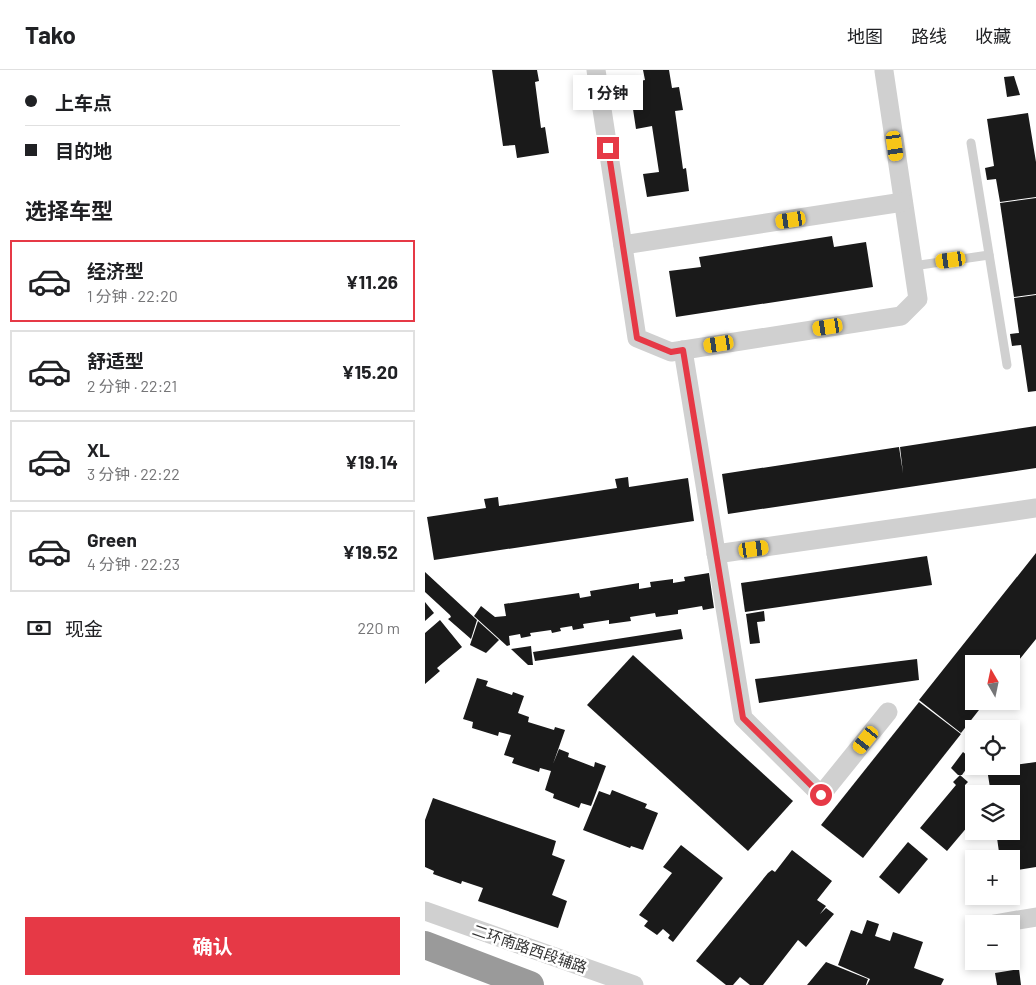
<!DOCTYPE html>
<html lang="zh">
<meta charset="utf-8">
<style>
:root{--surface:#fff;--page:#f6f6f6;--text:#202124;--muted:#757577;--line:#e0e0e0;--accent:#e63946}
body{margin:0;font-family:Barlow,"Noto Sans SC",sans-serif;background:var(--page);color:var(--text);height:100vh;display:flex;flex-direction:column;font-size:19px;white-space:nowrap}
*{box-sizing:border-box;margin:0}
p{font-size:16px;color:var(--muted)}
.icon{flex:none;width:28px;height:28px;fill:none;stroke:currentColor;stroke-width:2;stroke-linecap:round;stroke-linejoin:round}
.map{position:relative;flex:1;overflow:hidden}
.panel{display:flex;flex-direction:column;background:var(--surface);width:425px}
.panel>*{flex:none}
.top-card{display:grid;align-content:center;height:110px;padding:0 25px;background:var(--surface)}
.needle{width:32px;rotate:351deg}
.buttons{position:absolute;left:540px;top:585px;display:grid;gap:10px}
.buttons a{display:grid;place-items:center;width:55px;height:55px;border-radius:0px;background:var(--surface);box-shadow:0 2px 8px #0003;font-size:25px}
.end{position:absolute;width:22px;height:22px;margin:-11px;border:6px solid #e63946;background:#fff;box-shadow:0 0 0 2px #fff}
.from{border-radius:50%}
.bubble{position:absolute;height:35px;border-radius:0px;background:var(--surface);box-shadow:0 2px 8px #0003;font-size:16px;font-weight:700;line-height:35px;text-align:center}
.car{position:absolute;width:15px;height:30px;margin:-15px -8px;border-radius:6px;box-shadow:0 0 4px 1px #0007;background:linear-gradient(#f5c518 24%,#345 0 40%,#f5c518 0 76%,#345 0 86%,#f5c518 0)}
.top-card b{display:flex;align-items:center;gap:18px;height:48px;font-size:19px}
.top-card b+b{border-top:1px solid var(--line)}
.top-card i{width:12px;height:12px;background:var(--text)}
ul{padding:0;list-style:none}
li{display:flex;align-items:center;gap:15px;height:82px;margin:0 10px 8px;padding:0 15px;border:2px solid var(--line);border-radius:0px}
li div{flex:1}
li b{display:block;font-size:19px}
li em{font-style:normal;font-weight:700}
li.on{border-color:var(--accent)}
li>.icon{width:45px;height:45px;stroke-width:1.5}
h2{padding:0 25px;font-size:22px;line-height:60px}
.pay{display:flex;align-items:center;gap:12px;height:55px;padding:0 25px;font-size:19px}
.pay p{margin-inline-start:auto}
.action{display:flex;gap:10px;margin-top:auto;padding:10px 25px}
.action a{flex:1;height:58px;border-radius:0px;background:var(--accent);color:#fff;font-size:20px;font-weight:700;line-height:58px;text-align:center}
header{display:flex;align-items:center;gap:30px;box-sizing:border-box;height:70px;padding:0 25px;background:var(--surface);border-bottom:1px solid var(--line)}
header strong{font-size:24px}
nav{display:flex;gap:28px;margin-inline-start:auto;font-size:18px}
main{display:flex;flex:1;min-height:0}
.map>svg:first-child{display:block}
.building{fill:#1a1a1a}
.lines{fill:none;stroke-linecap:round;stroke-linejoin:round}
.lane{stroke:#d0d0d0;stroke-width:9}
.street{stroke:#d0d0d0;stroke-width:19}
.highway{stroke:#9a9a9a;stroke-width:28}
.route{stroke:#e63946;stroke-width:6}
.labels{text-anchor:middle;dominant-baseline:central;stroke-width:5;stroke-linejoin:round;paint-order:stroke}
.street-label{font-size:15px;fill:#333;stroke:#fff}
</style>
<header>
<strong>Tako</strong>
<nav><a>地图</a><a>路线</a><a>收藏</a></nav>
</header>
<main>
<section class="panel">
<div class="top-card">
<b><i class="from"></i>上车点</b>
<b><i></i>目的地</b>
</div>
<h2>选择车型</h2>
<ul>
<li class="on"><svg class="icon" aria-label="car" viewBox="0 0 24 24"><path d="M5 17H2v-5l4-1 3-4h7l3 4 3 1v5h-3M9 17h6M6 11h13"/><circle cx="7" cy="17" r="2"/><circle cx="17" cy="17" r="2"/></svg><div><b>经济型</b><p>1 分钟 · 22:20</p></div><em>¥11.26</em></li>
<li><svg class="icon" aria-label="car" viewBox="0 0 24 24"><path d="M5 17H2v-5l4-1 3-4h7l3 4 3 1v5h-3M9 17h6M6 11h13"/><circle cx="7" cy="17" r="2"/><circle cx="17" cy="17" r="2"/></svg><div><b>舒适型</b><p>2 分钟 · 22:21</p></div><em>¥15.20</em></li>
<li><svg class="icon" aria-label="car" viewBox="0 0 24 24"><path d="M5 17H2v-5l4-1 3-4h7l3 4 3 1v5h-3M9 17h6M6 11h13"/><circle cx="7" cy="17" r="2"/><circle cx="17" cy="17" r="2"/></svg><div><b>XL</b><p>3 分钟 · 22:22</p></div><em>¥19.14</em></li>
<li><svg class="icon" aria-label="car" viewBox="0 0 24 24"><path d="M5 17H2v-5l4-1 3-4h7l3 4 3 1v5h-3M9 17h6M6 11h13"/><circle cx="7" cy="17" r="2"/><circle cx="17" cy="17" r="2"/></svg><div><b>Green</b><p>4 分钟 · 22:23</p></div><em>¥19.52</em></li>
</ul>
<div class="pay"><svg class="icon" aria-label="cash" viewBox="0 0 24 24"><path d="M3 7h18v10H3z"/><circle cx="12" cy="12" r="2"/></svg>现金<p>220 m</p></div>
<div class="action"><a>确认</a></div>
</section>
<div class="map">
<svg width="611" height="915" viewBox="0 0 611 915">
<rect width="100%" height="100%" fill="#fff"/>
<g class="building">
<path d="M67,0H112L114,11L110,12L116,58L120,57L124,83L92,88L90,75L78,76Z"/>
<path d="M218,0H244L247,18L254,17L258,40L250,41L258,99L261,98L264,121L222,127L218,104L234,102L227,56L211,59L204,13L220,10Z"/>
<path d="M589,6L595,25L582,27L579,7Z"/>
<path d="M603,43L611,92V127L575,132L571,109L562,110L560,98L569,96L562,49Z"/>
<path d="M611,128V224L589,227L575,133Z"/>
<path d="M407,166L409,177L441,172L448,217L251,247L244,201L276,197L274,187Z"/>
<path d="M611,225V321L603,322L596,275L587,276L585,264L594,263L589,228Z"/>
<path d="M611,356V398L303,444L297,404L474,377L478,403L475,377Z"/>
<path d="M203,407L204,417L263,408L269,451L9,490L2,447L61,438L59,429L73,427L74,436L192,418L190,409Z"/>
<path d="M611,483V569L586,600V594H549V631H561L536,663L494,630Z"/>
<path d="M502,486L507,515L320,542L316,513Z"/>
<path d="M0,502L52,550L46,569L23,549L26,547L25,545L0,522Z"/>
<path d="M284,503L289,538L278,540L277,536L253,540V544L231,547L230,543L205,547L206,551L184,554V550L158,554L159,558L148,560L147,556L135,558L136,561L127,563L126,560L105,563L106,566L96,568L95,564L84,566L85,575L82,576L49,546L56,536L70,547L81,546L79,534L154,523L155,528L166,526L165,521L214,513V519L226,517L225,512L248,509V513L260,511L259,507Z"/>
<path d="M0,532L9,543L0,551Z"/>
<path d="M339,541L340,551L332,552L335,573L325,574L321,544Z"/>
<path d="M15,550L37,577L12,598L15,601L0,614V563Z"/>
<path d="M53,551L74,570L61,583L45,575Z"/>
<path d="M256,559L258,569L110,591L108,582Z"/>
<path d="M106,576L108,595H103L86,579Z"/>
<path d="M208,585L368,731L323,781L162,635Z"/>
<path d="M492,589L494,610L334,633L330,609Z"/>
<path d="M52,608L63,611L61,616L87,625L88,622L99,626L93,643L104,647L103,652L129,660L130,657L140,660L128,694L134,679L144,683L143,687L169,697L170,692L181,696L166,736L156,733L154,738L128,728L129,724L120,720L126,701L115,698L114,702L87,693L89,688L79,685L86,665L74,662L73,666L47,658L48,652L38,649Z"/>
<path d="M494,632L536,664L438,788L396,755Z"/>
<path d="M538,682L543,686L544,695L537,705H533L526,698Z"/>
<path d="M611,692V797L586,801V789H575L571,761H586V724H566L562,699Z"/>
<path d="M535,705L543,712L540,715L548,721L544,725L548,729L542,737L549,742V749L522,781L495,758L531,715L528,712Z"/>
<path d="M187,720L222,734L220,738L233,743L218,780L206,776L205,778L158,760L174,721L185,725Z"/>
<path d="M8,728L131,771L127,785L140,790L127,825L142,831L133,858L53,831L58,818L37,811L36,814L8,804L9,801L0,797V750Z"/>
<path d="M483,772L503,789L474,824L454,807Z"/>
<path d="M256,775L298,808L248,872L243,868L245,865L238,859L232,865L219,856L223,851L214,845L247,803L238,797Z"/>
<path d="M367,780L407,811L392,830L401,836L395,844L401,838L409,844L381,877L373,870L338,915H325L315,907L308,915H301L271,891L343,803L347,800L350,802Z"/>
<path d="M442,850L454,854L450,866L465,871L468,862L498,872L489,898L519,909L516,915H442L445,909L413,895L426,860L437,864Z"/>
<path d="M401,892L443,909L441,915H382Z"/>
<path d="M594,899L596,915H572L570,903Z"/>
</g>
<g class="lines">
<g class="lane">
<path d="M546,73L582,295"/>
<path d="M488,196L564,185"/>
</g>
<g class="street">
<path d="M171,0L212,268L246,282L476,246L493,229L459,1"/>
<path d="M198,175L478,132"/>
<path d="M258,280L318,648L396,725L463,642"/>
<path d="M291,484L611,438"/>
<path d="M0,841L209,915"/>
<path d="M569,854L611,847"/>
</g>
<path class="highway" d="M0,875L105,915"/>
</g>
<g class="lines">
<path class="route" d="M183,78L212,268L246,282L258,280L318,648L396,725"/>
</g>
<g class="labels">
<g class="street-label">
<text transform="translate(105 878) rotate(19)">二环南路西段辅路</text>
</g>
</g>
</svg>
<div class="buttons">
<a><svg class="needle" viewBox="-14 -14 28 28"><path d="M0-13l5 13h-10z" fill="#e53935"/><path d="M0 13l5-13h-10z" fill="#757577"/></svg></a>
<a><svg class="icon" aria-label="locate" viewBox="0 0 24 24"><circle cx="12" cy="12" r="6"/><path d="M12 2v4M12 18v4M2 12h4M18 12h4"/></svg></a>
<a><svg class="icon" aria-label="layers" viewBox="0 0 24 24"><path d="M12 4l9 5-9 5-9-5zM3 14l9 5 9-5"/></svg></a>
<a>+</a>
<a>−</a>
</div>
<i class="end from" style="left:396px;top:725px"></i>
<i class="end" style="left:183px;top:78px"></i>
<div class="bubble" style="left:148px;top:5px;width:70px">1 分钟</div>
<i class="car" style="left:470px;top:76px;rotate:172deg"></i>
<i class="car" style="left:366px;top:150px;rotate:261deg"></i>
<i class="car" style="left:526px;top:190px;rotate:262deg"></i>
<i class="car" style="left:403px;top:257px;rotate:261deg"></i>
<i class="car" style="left:294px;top:274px;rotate:261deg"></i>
<i class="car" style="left:329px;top:479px;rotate:82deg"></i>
<i class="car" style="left:441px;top:670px;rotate:219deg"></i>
</div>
</main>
